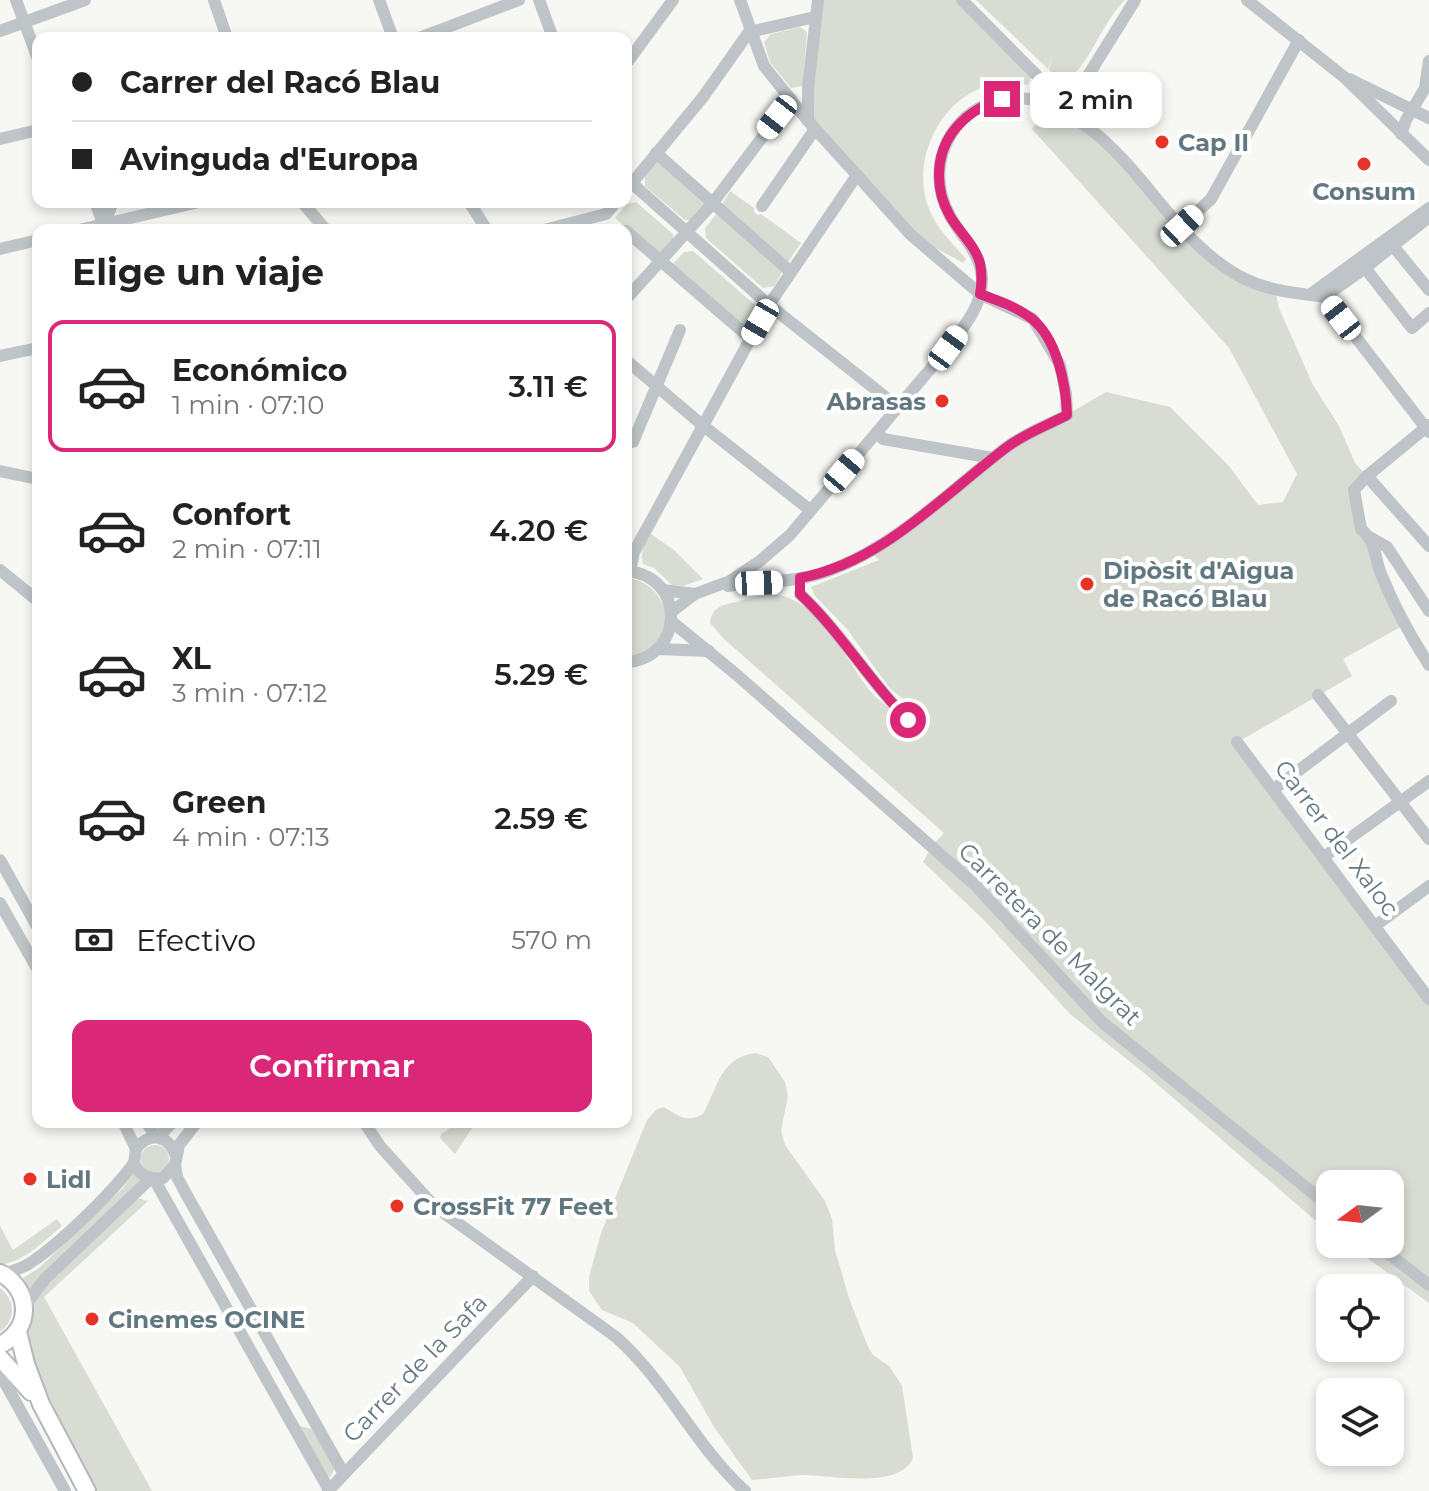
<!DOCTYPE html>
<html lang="es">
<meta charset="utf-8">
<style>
:root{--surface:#fff;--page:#f6f6f6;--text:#222;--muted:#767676;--line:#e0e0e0;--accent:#db2777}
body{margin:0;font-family:Montserrat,sans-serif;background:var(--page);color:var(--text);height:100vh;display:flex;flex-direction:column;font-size:30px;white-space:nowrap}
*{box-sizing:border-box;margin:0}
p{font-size:26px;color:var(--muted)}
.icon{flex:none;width:44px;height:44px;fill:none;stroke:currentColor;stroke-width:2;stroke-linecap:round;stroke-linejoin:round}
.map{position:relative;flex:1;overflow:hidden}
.details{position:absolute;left:32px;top:224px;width:600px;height:904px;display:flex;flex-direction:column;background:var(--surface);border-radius:16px;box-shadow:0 4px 12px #0003}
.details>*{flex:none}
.guide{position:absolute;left:32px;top:32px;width:600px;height:176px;border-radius:16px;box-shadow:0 4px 12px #0003;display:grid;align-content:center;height:176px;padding:0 40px;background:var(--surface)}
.needle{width:52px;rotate:255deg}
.fabs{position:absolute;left:1316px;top:1170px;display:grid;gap:16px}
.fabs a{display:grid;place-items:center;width:88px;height:88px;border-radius:16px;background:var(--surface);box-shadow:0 4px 12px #0003;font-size:40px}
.end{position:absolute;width:36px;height:36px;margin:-18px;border:10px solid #db2777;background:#fff;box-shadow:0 0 0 4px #fff}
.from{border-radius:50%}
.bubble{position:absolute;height:56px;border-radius:16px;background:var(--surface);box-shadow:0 4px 12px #0003;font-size:26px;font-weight:600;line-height:56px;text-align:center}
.car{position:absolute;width:24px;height:48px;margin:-24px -12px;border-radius:10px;box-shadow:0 0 6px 2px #0007;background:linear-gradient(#fff 24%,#345 0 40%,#fff 0 76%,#345 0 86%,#fff 0)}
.guide b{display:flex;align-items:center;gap:28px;height:76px;font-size:30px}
.guide b+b{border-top:2px solid var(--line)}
.guide i{width:20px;height:20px;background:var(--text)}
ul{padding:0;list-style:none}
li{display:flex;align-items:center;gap:24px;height:132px;margin:0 16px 12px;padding:0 24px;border:4px solid transparent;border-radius:16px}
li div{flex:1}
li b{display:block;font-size:30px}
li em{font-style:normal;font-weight:600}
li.on{border-color:var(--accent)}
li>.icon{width:72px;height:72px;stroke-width:1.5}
h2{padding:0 40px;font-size:36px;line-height:96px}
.pay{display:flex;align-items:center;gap:20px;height:88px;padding:0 40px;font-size:30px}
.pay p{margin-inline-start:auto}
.cta{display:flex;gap:16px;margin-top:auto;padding:16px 40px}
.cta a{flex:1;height:92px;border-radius:16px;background:var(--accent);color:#fff;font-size:32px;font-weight:600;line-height:92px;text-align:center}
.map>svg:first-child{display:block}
.green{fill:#d8dcd3}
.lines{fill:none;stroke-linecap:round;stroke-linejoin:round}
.major-casing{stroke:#b2b8bb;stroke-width:20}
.minor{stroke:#bec4c7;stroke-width:12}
.major{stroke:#fff;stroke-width:16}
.route{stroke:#db2777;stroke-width:10}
.poi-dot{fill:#e73325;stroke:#fff;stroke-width:3}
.labels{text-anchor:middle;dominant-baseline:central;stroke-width:8;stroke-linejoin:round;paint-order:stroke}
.poi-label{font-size:24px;font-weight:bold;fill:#627880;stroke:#fff;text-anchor:start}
.street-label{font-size:24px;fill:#627880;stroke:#fff}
</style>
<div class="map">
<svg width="1429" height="1491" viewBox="0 0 1429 1491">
<rect width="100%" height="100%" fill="#f7f7f4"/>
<g class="green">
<path d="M818,0H961L1033,70L1028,85C1020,84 1011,82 1003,83C947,87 911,153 927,203C934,227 951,241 966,259L963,263L910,234L809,121Z"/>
<path d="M976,0H1125C1100,25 1092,62 1064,84L1049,70L1052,56L1048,69Z"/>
<path d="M800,27L807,32L803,86L791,88L770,62L764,42L771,34Z"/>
<path d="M1052,105L1086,123L1231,271L1275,290L1279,308L1313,385L1339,426L1355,463L1367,476L1354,490L1361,529L1406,624L1343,659L1352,676L1238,742L1429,999V1303L1348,1244H1390V1184H1330V1231L1315,1220L1143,1072L1070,1014L984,920L923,862L931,847L944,833L723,638L710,623C712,607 722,605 736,602C750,598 764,592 779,595C819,602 848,663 871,692C878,700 887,706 895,713C901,720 903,727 911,731L921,726L924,720L921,712L890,689L847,629L815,596L811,587L879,560L870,552L993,458L1106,392L1170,407L1229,466L1258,505L1283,502L1297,474L1229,348L1032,129Z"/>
<path d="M657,159L707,203L695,220H685L645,186V176Z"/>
<path d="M730,191L754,208V212L758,215L761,214L801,243L786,265L720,208Z"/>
<path d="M636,202L673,234L674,244L660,258L615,218L627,204Z"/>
<path d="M718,212L784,269L774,286L763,288L706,238L705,228Z"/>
<path d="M693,251L755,305L757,314L745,334L670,267L684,252Z"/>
<path d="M651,534L674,550L703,579L683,586L672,585L654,568L643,564C640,552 644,544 651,534Z"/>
<path d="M626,578C661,580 682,625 651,649C645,653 633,655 626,657Z"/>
<path d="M755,1053L768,1057L785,1082L788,1096L781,1130L785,1145L825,1201L832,1219L835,1250L850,1301L868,1347L873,1355L889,1366L902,1386L913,1458C900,1490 830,1475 802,1475C785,1476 769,1479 752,1480L714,1427L680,1367L633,1323L602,1310L589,1291V1277L601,1233L647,1120L657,1109L664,1107C678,1116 687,1123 703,1114C718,1087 720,1058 755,1053Z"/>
<path d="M459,1122H476L455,1154L440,1138L441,1134Z"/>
<circle cx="155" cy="1159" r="14"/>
<path d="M134,1173L142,1181L30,1294L20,1280L39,1268L123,1188Z"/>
<path d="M137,1198L148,1201L44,1297L152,1491H96L30,1359C27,1343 27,1309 35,1295Z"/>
<path d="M57,1219L62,1226C43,1242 25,1261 0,1265V1226L13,1250Z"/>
<path d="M0,1288C16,1301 16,1319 0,1332Z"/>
<path d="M295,1425L312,1429L335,1468L331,1476L327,1477Z"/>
</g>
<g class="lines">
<g class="major-casing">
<g id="major">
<path d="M0,1273C32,1289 32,1330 0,1345"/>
<path d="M18,1332L26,1364L41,1404L87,1491"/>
<path d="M0,1358L31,1392"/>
</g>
</g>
<g class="minor">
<path d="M16,0L38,59"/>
<path d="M214,0L227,38"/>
<path d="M379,0L393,38"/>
<path d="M539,0L553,38"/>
<path d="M962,0L1076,115"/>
<path d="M1247,0L1344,77L1429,160"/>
<path d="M0,31L85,0"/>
<path d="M419,38L519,0"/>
<path d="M626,64L673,0"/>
<path d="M1349,79L1429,118"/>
<path d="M1056,104L1081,87L1135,0"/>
<path d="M808,121V88L818,0"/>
<path d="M1401,134L1406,120L1425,88L1429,61"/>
<path d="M0,139L38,130"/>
<path d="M656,153L791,272"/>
<path d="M626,178L769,305L898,407"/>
<path d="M628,188L703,97L749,32L815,17"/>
<path d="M95,202L105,229"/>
<path d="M302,202L326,230"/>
<path d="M469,202L487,230"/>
<path d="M762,206L815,129"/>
<path d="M104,224L113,202"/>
<path d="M1182,226L1211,199L1299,40"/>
<path d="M79,230L199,202"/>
<path d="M544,230L606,214L616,202"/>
<path d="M626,231L750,338"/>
<path d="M1393,246L1429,290"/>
<path d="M0,249L38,240"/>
<path d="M1365,268L1412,328L1429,313"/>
<path d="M1321,292L1429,432"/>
<path d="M1312,293L1429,208"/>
<path d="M626,299L712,204L791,99"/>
<path d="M0,356L38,348"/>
<path d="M626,360L701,424L810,510"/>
<path d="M1429,425L1367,476L1354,490L1361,529C1377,543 1374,556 1381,574C1394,606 1411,637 1429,665"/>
<path d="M877,432L883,439L993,458"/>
<path d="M633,442L680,330"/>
<path d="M0,471L38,479"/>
<path d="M1367,476L1429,546"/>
<path d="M1371,538L1387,547L1429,611"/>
<path d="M0,570L38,601"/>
<path d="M626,571C686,575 686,658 626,662"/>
<path d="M630,571L634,552L769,305L857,175"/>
<path d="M728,586C758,581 789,583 819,574C893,551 947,492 1007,447C1026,433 1046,426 1067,415L1066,394L1060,365L1033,319L980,294L910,234L808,121L764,66L740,0"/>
<path d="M663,590L695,594"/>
<path d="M800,594C841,632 869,681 908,720"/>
<path d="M671,612L695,594L730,581L760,561L790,535L948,348C963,328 983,305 982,278C980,251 961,237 949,214C927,172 944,121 989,103C1026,89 1060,107 1090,129C1147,172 1180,248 1247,280C1271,291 1297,293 1324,297L1365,268L1429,217"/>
<path d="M671,621L737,675L975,885L1102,1022L1330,1207"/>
<path d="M657,649L709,651"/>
<path d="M1318,695L1429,839"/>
<path d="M1237,742L1429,999"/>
<path d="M1274,789L1391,701"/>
<path d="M1325,856L1429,781"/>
<path d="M0,860L38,928"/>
<path d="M0,903L38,970"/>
<path d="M1375,926L1429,886"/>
<path d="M123,1122L136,1149"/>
<path d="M146,1122L156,1137"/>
<path d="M364,1122L380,1146L434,1206L616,1337C667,1382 695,1446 745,1491"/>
<path d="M158,1137L173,1122"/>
<path d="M176,1156C169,1135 149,1131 136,1149L134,1163C140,1176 149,1180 163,1178L175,1165L179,1145L197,1122"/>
<path d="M175,1165L177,1177L185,1192L344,1474"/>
<path d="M154,1179L329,1490"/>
<path d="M1376,1244L1429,1285"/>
<path d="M1,1274C9,1272 17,1270 25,1266C55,1249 113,1192 134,1163"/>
<path d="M25,1305L45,1279L150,1179"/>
<path d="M0,1374L65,1491"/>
<path d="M328,1491L533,1276"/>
</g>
<use href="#major" class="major"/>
</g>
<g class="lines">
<path class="route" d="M908,720C869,681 841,632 800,594V578C883,562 942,496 1007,447C1026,433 1046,426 1067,415C1066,384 1057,338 1031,318C1017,307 997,300 980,294C982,283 982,273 980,263C975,245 959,232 950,216C935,190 935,157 952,133C965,115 981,105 1002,99"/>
</g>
<g class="poi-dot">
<circle cx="1162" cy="142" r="8"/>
<circle cx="1364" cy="164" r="8"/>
<circle cx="942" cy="401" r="8"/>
<circle cx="1087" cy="584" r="8"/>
<circle cx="30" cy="1179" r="8"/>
<circle cx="397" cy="1206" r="8"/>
<circle cx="92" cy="1319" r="8"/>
</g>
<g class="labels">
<g class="poi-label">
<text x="1178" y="142">Cap II</text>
<text x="1364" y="191" text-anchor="middle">Consum</text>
<text x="926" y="401" text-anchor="end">Abrasas</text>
<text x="1103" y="570">Dipòsit d'Aigua<tspan x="1103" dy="28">de Racó Blau</tspan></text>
<text x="46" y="1179">Lidl</text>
<text x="413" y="1206">CrossFit 77 Feet</text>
<text x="108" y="1319">Cinemes OCINE</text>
</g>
<g class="street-label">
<text transform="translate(1337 838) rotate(53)">Carrer del Xaloc</text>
<text transform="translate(1050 934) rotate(45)">Carretera de Malgrat</text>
<text transform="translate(415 1368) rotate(-46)">Carrer de la Safa</text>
</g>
</g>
</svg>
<div class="fabs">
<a><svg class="needle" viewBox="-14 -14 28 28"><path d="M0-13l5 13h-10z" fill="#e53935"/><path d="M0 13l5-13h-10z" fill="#767676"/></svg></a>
<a><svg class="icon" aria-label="locate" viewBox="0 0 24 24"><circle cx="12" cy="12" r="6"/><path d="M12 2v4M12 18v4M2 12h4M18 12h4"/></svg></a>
<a><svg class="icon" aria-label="layers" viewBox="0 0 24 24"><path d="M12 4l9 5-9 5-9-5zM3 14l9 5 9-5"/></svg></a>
</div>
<i class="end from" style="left:908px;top:720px"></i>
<i class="end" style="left:1002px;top:99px"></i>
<div class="bubble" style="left:1030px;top:72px;width:132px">2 min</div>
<i class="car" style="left:777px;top:117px;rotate:218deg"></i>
<i class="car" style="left:1182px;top:226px;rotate:47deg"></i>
<i class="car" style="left:1341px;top:318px;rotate:322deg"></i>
<i class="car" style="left:760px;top:322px;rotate:210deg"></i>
<i class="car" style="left:948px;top:348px;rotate:36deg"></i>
<i class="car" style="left:844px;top:471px;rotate:40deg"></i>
<i class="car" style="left:759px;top:583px;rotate:88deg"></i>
<div class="guide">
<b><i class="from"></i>Carrer del Racó Blau</b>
<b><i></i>Avinguda d'Europa</b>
</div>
<section class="details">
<h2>Elige un viaje</h2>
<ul>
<li class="on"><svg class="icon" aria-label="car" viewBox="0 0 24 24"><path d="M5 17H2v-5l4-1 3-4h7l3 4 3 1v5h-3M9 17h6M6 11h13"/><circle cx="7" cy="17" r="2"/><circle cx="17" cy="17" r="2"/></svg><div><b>Económico</b><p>1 min · 07:10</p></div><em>3.11 €</em></li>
<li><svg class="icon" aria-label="car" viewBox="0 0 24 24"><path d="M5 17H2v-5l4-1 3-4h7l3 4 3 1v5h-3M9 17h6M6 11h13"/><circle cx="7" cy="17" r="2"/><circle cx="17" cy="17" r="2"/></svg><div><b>Confort</b><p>2 min · 07:11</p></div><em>4.20 €</em></li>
<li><svg class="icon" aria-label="car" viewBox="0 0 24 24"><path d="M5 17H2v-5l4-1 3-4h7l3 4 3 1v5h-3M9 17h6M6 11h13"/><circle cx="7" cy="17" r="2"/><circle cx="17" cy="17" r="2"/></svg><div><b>XL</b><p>3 min · 07:12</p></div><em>5.29 €</em></li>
<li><svg class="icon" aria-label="car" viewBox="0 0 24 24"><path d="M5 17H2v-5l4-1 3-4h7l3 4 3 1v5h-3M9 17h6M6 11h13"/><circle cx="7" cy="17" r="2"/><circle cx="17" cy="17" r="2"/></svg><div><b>Green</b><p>4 min · 07:13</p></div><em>2.59 €</em></li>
</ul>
<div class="pay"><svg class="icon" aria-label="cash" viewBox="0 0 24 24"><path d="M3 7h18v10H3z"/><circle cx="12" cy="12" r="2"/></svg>Efectivo<p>570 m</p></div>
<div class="cta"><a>Confirmar</a></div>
</section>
</div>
